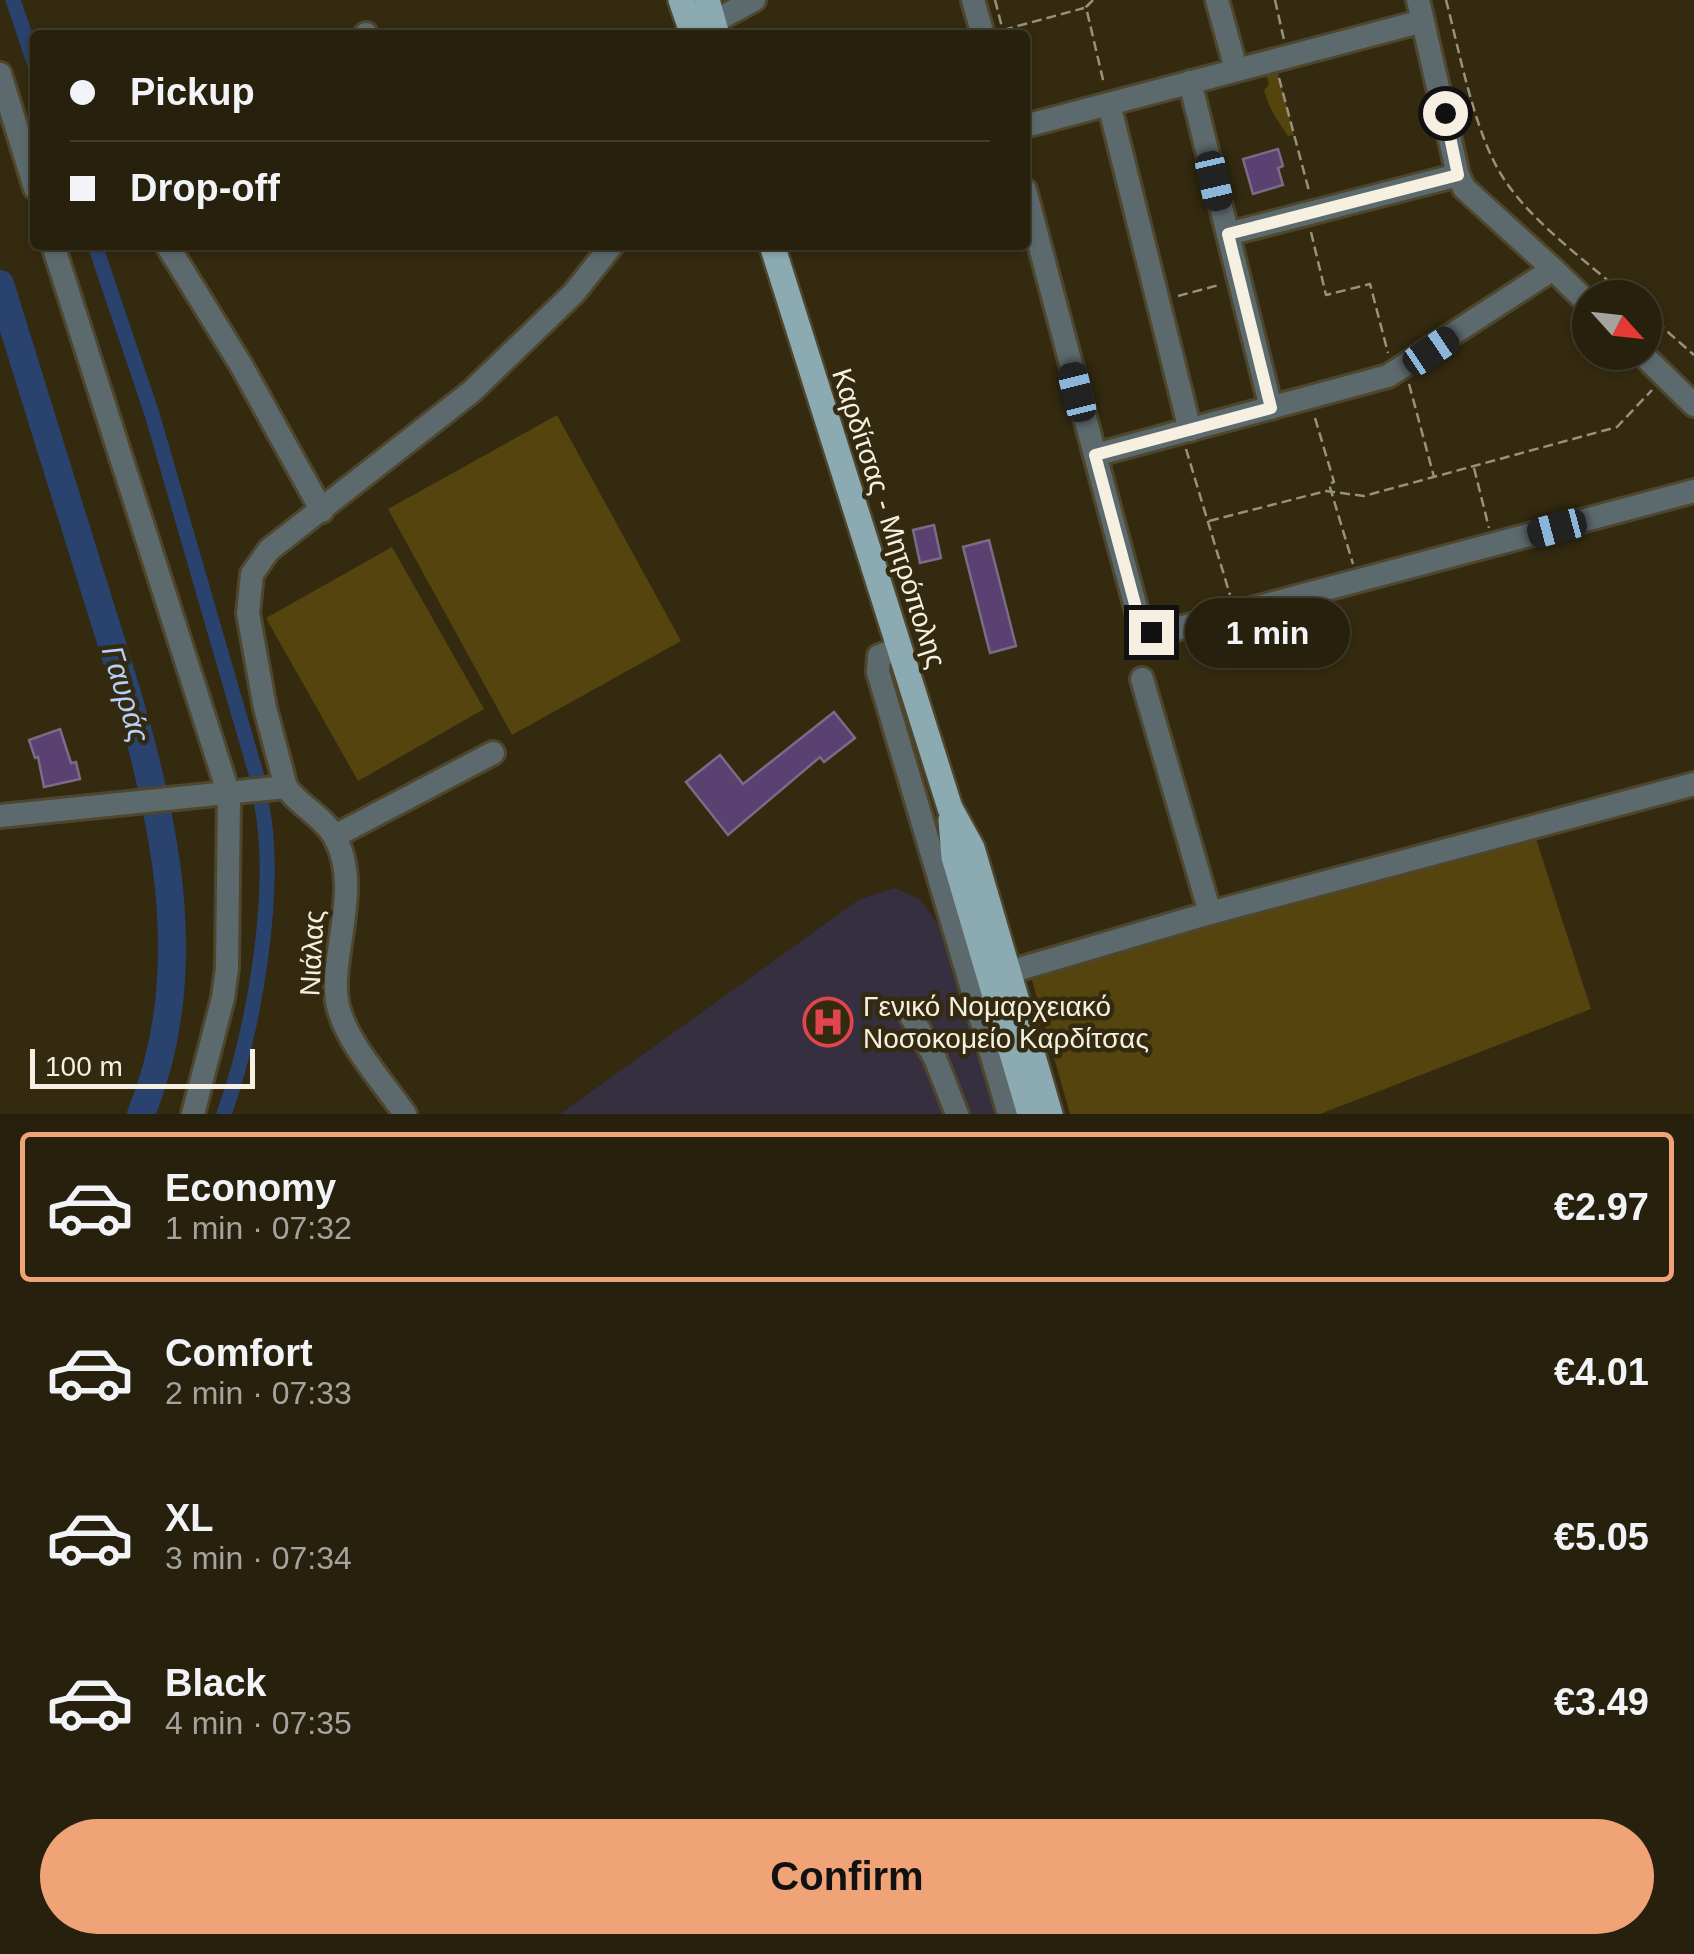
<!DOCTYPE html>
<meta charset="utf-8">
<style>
:root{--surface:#26200c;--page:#2e2815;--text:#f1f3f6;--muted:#a4a39d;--line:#423e2d;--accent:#efa377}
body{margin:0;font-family:Arial,sans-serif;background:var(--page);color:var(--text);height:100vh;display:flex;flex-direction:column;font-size:38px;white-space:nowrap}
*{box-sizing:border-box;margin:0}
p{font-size:32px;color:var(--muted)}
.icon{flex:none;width:55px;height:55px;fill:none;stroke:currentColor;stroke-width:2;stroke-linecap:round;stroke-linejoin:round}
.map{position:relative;height:1114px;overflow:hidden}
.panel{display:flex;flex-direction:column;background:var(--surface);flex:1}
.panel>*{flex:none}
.hud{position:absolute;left:30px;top:30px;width:1000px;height:220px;border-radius:10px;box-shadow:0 2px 8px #0004,0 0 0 2px var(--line);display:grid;align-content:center;height:220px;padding:0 40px;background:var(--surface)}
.needle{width:65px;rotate:117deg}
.fabs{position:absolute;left:1572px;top:280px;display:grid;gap:20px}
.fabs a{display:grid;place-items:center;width:90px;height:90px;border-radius:50%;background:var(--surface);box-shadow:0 2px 8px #0004,0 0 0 2px var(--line);font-size:50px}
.scale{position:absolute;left:30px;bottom:25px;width:225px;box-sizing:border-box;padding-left:10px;border:5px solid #f5f0e1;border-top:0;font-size:28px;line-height:35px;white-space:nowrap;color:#f5f0e1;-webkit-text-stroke:8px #332a10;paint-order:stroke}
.end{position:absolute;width:45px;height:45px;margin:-22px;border:12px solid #f5f0e1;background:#111;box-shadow:0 0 0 5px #111}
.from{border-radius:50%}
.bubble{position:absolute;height:70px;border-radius:35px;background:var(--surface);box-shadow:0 2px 8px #0004,0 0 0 2px var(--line);font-size:32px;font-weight:700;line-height:70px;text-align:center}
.car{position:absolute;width:30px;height:60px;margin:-30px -15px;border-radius:12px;box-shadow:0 0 8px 2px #0007;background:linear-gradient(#222 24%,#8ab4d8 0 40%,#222 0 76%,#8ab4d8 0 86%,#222 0)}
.hud b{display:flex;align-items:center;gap:35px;height:95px;font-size:38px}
.hud b+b{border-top:2px solid var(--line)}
.hud i{width:25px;height:25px;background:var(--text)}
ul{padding:18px 0 0;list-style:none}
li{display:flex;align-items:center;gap:30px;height:150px;margin:0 20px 15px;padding:0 20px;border:5px solid transparent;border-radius:10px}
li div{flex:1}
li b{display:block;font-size:38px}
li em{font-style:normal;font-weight:700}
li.active{border-color:var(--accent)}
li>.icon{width:90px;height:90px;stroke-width:1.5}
.primary-button{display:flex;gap:20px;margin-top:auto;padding:20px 40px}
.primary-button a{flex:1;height:115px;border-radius:60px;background:var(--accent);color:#111;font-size:40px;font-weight:700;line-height:115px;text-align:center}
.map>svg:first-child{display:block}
.medical{fill:#362f3f}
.green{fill:#55440e}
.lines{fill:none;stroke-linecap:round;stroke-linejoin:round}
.canal{stroke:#2a426e;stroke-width:15}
.river{stroke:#2a426e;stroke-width:28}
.building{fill:#5b4171;stroke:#796c86;stroke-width:2.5}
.minor-casing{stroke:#4e462d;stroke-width:28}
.major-casing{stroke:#4e462d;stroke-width:30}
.path{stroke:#98917d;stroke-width:2.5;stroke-dasharray:10 5;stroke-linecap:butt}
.minor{stroke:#5c6a6e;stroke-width:22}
.major{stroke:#8baab1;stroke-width:25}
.route{stroke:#f5f0e1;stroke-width:12}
.labels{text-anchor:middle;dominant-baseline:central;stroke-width:9;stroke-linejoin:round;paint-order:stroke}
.street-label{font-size:28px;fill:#f5f0e1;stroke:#332a10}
.poi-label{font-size:28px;fill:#f5f0e1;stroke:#332a10;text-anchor:start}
.water-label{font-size:30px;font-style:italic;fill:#b7cffb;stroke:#332a10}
</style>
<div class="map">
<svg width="1694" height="1114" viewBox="0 0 1694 1114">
<rect width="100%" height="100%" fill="#332a10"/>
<path class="medical" d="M895,888L920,899L942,930L995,1114H560L860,899Z"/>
<g class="green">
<path d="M1277,70L1294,135L1288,136C1277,120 1269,109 1264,90L1269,85L1266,73Z"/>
<path d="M557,415L681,641L512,735L388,509Z"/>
<path d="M392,547L484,709L358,781L266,618Z"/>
<path d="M1536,839L1591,1009L1320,1114H1070L1030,973Z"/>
</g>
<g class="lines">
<g class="canal">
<path d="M13,0L35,65"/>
<path d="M95,245L152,414L257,777"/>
<path d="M224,1114C254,1030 279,889 261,801"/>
</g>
<path class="river" d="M0,284C31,381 60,478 90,574C143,746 214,937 141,1114"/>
</g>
<g class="building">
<path d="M1278,149L1283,166L1278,168L1283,185L1253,194L1243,159Z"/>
<path d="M934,525L941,558L920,563L913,530Z"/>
<path d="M989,540L1016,646L990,653L963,547Z"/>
<path d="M834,712L855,738L824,762L820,757L728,835L686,782L720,755L743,784Z"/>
<path d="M60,729L71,763L76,762L80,779L44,787L38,757L35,758L29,740Z"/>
</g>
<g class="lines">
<g class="minor-casing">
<g id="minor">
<path d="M973,0L983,35"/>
<path d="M1217,0L1236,69"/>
<path d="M700,29L754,0"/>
<path d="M365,35L366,34"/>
<path d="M0,74L35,188"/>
<path d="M1190,82L1271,408"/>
<path d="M1109,104L1190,430"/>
<path d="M1025,126L1423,21"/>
<path d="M1025,190L1095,455L1388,376L1553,269L1464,188L1458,175L1418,0"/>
<path d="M1228,234L1458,175"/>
<path d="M53,245L229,795L227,968L223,998L193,1114"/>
<path d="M167,245L241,365L322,511"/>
<path d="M1553,269L1590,305"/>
<path d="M1640,352L1694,405"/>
<path d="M1095,455L1139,619L1151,632L1161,633L1694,491"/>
<path d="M899,649L879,656L878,672L1009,1114"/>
<path d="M1142,679L1210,913"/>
<path d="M286,787L265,708L248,613L252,574L269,550L471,392L574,293L612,245"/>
<path d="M0,816L286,787C299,806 323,816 334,836C365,888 325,963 339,1010C350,1047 383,1082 405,1114"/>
<path d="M335,836L493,753"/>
<path d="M1009,972L1210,913L1694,784"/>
<path d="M910,1014L935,1058L957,1114"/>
</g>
</g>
<g class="major-casing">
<g id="major">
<path d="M681,0L693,35"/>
<path d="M707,0L717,35"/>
<path d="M772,245L950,808L972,848L1050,1114"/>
<path d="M951,820L954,857L1030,1114"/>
</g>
</g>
<g class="path">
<path d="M995,0L1004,35"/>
<path d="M1093,0L1086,7L1104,84"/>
<path d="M1275,0L1284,40"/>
<path d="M1446,0C1460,53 1475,138 1506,182C1537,227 1588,262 1628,298"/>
<path d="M1003,30L1084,8"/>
<path d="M1279,78L1309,191"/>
<path d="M1311,232L1326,295L1370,284L1388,353"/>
<path d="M1178,296L1219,285"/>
<path d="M1645,312L1694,355"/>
<path d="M1409,384L1434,477"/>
<path d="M1315,418L1334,482L1329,484L1353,564"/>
<path d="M1186,449L1230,595"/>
<path d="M1474,468L1489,528"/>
<path d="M1209,521L1326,491L1364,496L1617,427L1652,390"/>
</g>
<use href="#minor" class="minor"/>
<use href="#major" class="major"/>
</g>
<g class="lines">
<path class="route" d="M1151,632L1139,619L1095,455L1271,408L1228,234L1458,175L1445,113"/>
</g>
<defs>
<g id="hospital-ring" transform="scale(2.5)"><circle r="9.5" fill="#332a10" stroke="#e0444e" stroke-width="1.5"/><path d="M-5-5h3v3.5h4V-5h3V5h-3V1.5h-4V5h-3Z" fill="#e0444e"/></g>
</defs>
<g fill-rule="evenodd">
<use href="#hospital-ring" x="828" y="1022"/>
</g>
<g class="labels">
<g class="street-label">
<text transform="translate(889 518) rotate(72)">Καρδίτσας - Μητρόπολης</text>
<text transform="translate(312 953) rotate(-87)">Νιάλας</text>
</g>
<g class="poi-label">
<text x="863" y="1006">Γενικό Νομαρχειακό<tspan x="863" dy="32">Νοσοκομείο Καρδίτσας</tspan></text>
</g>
<g class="water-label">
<text transform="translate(126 694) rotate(73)">Γαυράς</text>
</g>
</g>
</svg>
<div class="fabs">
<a><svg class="needle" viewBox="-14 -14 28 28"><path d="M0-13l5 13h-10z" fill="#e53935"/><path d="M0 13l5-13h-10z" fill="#a4a39d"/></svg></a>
</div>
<div class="scale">100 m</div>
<i class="end from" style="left:1445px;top:113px"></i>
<i class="end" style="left:1151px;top:632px"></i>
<div class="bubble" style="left:1185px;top:598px;width:165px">1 min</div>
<i class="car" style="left:1214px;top:181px;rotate:167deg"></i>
<i class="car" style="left:1431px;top:351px;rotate:56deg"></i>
<i class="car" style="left:1077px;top:392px;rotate:346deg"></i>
<i class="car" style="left:1557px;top:528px;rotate:255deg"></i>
<div class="hud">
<b><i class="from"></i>Pickup</b>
<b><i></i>Drop-off</b>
</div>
</div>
<section class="panel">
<ul>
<li class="active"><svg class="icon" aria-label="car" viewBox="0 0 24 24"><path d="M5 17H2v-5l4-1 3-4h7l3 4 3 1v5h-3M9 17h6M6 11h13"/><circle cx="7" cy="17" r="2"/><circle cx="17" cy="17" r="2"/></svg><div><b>Economy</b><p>1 min · 07:32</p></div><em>€2.97</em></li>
<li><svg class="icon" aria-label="car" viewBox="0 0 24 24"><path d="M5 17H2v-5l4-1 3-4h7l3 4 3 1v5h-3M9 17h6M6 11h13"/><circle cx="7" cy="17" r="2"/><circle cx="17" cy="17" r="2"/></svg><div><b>Comfort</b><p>2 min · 07:33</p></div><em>€4.01</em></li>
<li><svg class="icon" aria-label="car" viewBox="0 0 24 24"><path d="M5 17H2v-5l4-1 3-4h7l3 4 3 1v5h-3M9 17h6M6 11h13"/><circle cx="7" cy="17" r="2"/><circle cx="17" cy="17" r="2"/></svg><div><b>XL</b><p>3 min · 07:34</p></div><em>€5.05</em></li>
<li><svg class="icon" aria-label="car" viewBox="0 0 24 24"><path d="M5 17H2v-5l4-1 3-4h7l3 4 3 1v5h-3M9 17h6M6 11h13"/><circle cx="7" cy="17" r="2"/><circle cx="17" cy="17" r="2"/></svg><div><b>Black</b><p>4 min · 07:35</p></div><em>€3.49</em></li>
</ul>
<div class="primary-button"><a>Confirm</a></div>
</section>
